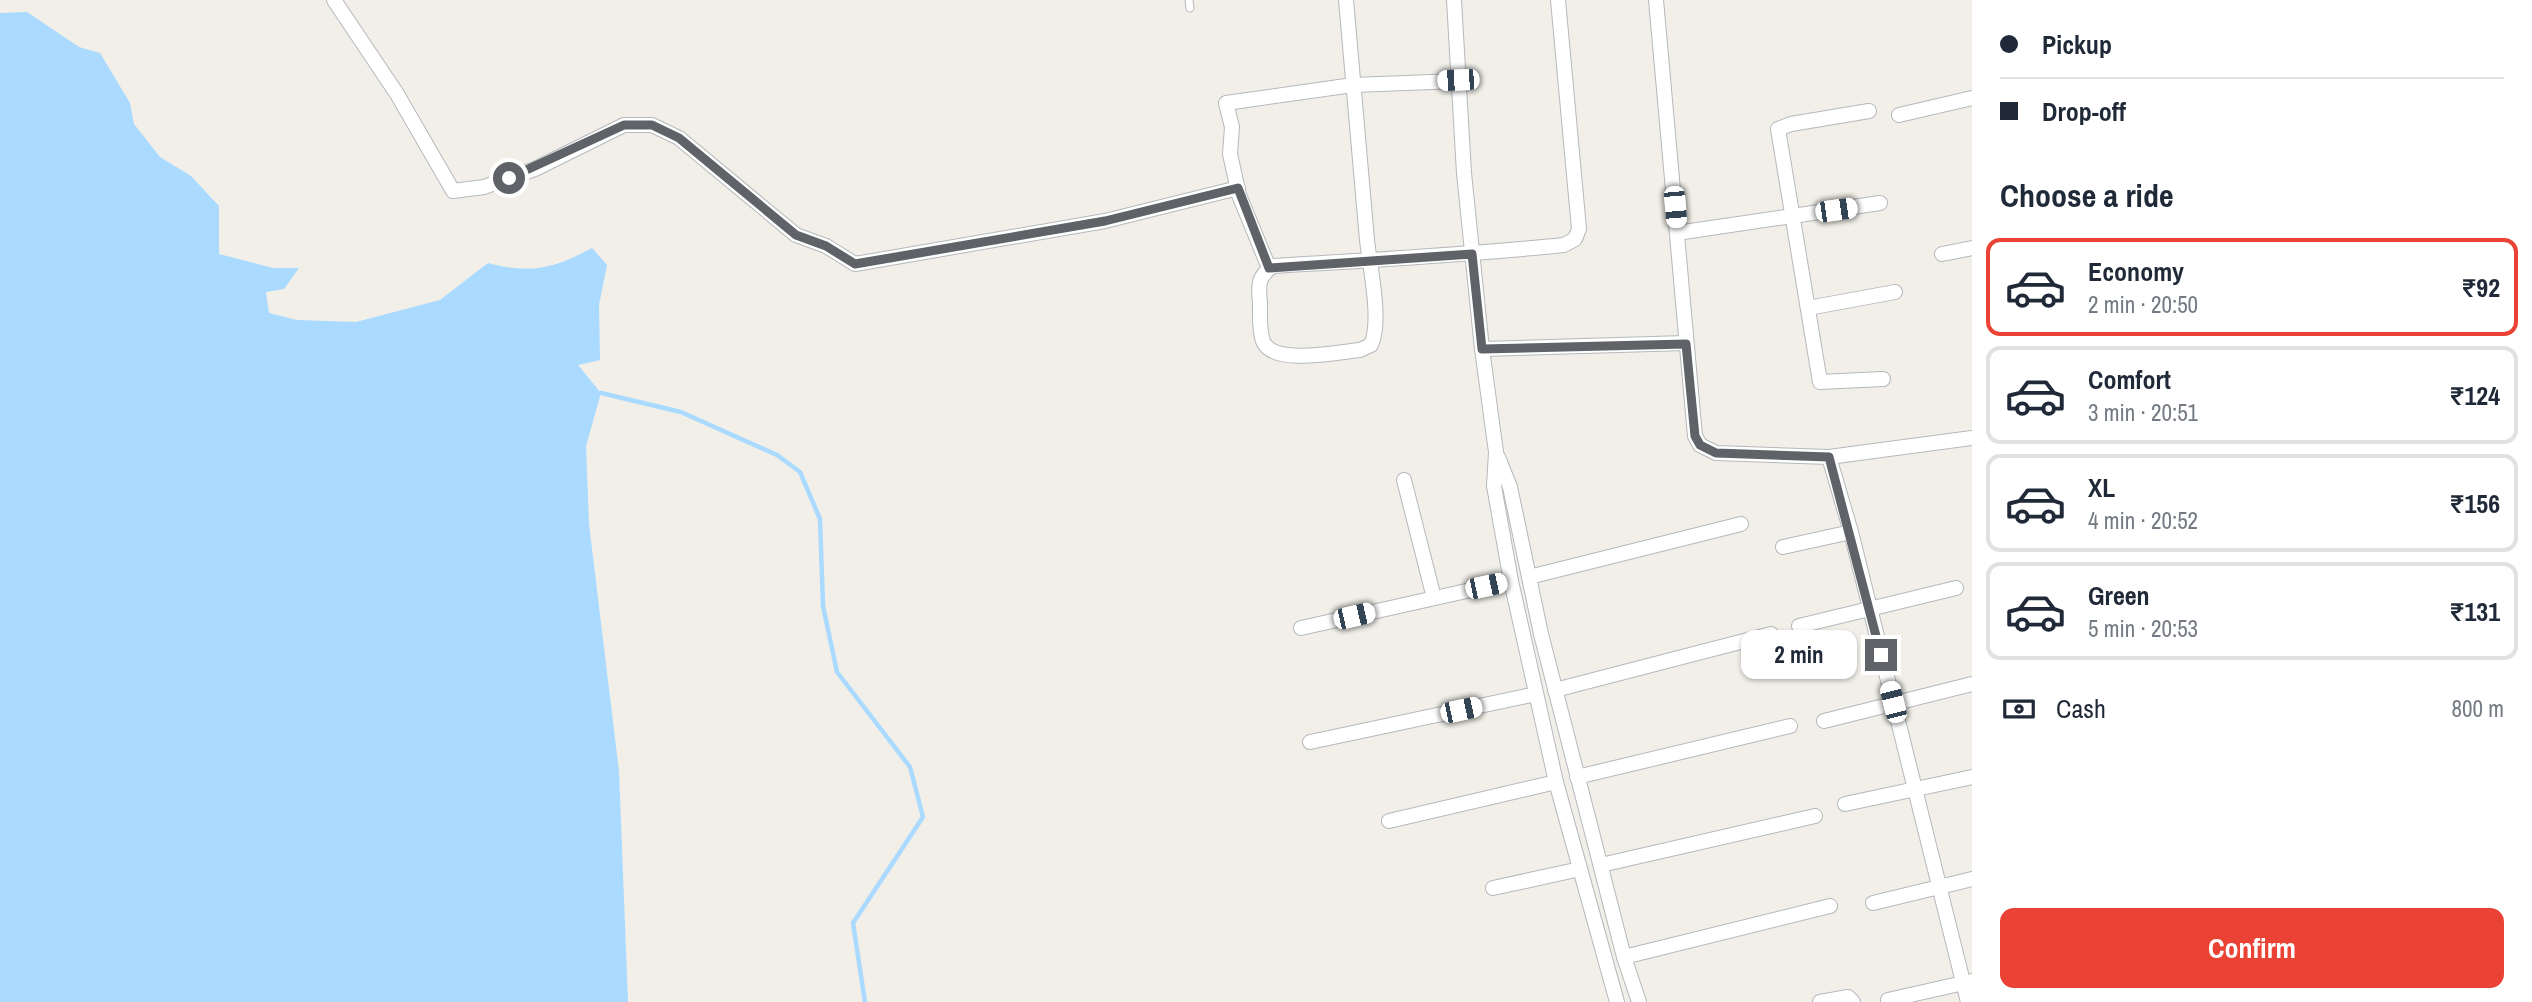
<!DOCTYPE html>
<meta charset="utf-8">
<style>
:root{--surface:#fff;--page:#f6f6f7;--text:#1f2937;--muted:#747a83;--line:#e0e1e3;--accent:#ea4335}
body{margin:0;font-family:"Archivo Narrow",sans-serif;background:var(--page);color:var(--text);height:100vh;display:flex;flex-direction:column;font-size:26px;white-space:nowrap}
*{box-sizing:border-box;margin:0}
p{font-size:23px;color:var(--muted)}
.icon{flex:none;width:38px;height:38px;fill:none;stroke:currentColor;stroke-width:2;stroke-linecap:round;stroke-linejoin:round}
.map{position:relative;flex:1;overflow:hidden}
.panel{display:flex;flex-direction:column;background:var(--surface);width:560px}
.panel>*{flex:none}
.banner{display:grid;align-content:center;height:154px;padding:0 28px;background:var(--surface)}
.end{position:absolute;width:32px;height:32px;margin:-16px;border:9px solid #5f6368;background:#fff;box-shadow:0 0 0 4px #fff}
.from{border-radius:50%}
.bubble{position:absolute;height:49px;border-radius:14px;background:var(--surface);box-shadow:0 2px 5px #0004;font-size:23px;font-weight:700;line-height:49px;text-align:center}
.car{position:absolute;width:21px;height:42px;margin:-21px -10px;border-radius:9px;box-shadow:0 0 5px 2px #0007;background:linear-gradient(#fff 24%,#345 0 40%,#fff 0 76%,#345 0 86%,#fff 0)}
.banner b{display:flex;align-items:center;gap:24px;height:66px;font-size:26px}
.banner b+b{border-top:2px solid var(--line)}
.banner i{width:18px;height:18px;background:var(--text)}
ul{padding:0;list-style:none}
li{display:flex;align-items:center;gap:21px;height:98px;margin:0 14px 10px;padding:0 14px;border:4px solid var(--line);border-radius:14px}
li div{flex:1}
li b{display:block;font-size:26px}
li em{font-style:normal;font-weight:700}
li.current{border-color:var(--accent)}
li>.icon{width:63px;height:63px;stroke-width:1.5}
h2{padding:0 28px;font-size:32px;line-height:84px}
.pay{display:flex;align-items:center;gap:18px;height:77px;padding:0 28px;font-size:26px}
.pay p{margin-inline-start:auto}
.button{display:flex;gap:14px;margin-top:auto;padding:14px 28px}
.button a{flex:1;height:80px;border-radius:14px;background:var(--accent);color:#fff;font-size:28px;font-weight:700;line-height:80px;text-align:center}
main{display:flex;flex:1;min-height:0}
.map>svg:first-child{display:block}
.water{fill:#aadaff}
.lines{fill:none;stroke-linecap:round;stroke-linejoin:round}
.stream{stroke:#aadaff;stroke-width:4.5}
.lane-casing{stroke:#b5b8bc;stroke-width:9}
.street-casing{stroke:#b5b8bc;stroke-width:16}
.lane{stroke:#fff;stroke-width:7}
.street{stroke:#fff;stroke-width:14}
.route{stroke:#5f6368;stroke-width:9}
</style>
<main>
<div class="map">
<svg width="1972" height="1002" viewBox="0 0 1972 1002">
<rect width="100%" height="100%" fill="#f1efe8"/>
<path class="water" d="M27,12L79,47L100,53L130,103L134,124L160,157L191,176L219,206V254L273,268H299L284,289L266,292L269,313L297,320L356,322L440,300L488,263C531,274 553,269 592,248L607,265L599,305L600,360L578,365L601,393L586,446L589,524L619,771L628,1002H0V13Z"/>
<g class="lines">
<path class="stream" d="M601,393L681,412L777,455L800,472L820,519L823,606L837,672L910,767L923,817L853,923L865,1002"/>
<g class="lane-casing">
<path id="lane" d="M1189,0L1190,8"/>
</g>
<g class="street-casing">
<g id="street">
<path d="M334,0L397,94L453,191L484,187L535,169L624,125H652L679,138L796,235L826,246L855,264L1105,221L1238,188"/>
<path d="M1346,0C1353,80 1360,160 1367,240C1370,269 1382,320 1371,345L1360,350C1338,352 1272,366 1263,341C1259,330 1260,314 1260,303C1258,285 1258,276 1273,266C1371,260 1468,255 1564,245L1575,239L1579,229L1558,0"/>
<path d="M1454,0L1464,173L1482,349L1496,452L1494,486L1511,581L1556,782L1617,1002"/>
<path d="M1656,0L1695,436L1700,445L1716,453L1829,457L1851,532L1968,1002"/>
<path d="M1869,111L1791,124L1778,129L1820,382L1883,379"/>
<path d="M1899,115L1972,98"/>
<path d="M1677,233L1880,203"/>
<path d="M1942,254L1972,248"/>
<path d="M1269,268L1239,195L1230,154L1232,127L1226,103L1353,85L1458,81"/>
<path d="M1808,308L1895,292"/>
<path d="M1482,349L1686,343"/>
<path d="M1498,457L1510,487L1541,634L1624,957L1639,1002"/>
<path d="M1829,457L1972,438"/>
<path d="M1404,480L1434,598"/>
<path d="M1783,547L1851,532"/>
<path d="M1529,577L1741,524"/>
<path d="M1799,626L1956,588"/>
<path d="M1301,628L1511,581"/>
<path d="M1555,690L1771,634"/>
<path d="M1824,721L1972,684"/>
<path d="M1310,742L1536,694"/>
<path d="M1577,777L1790,726"/>
<path d="M1845,804L1972,777"/>
<path d="M1389,821L1556,782"/>
<path d="M1601,865L1815,816"/>
<path d="M1493,888L1580,869"/>
<path d="M1873,903L1972,879"/>
<path d="M1624,957L1830,906"/>
<path d="M1888,1000L1972,981"/>
<path d="M1820,1002L1848,997L1853,1002"/>
</g>
</g>
<use href="#lane" class="lane"/>
<use href="#street" class="street"/>
</g>
<g class="lines">
<path class="route" d="M509,178L624,125H652L679,138L796,235L826,246L855,264L1105,221L1238,188L1269,268L1472,254L1482,349L1686,344L1695,436L1700,445L1716,453L1829,457L1881,655"/>
</g>
</svg>
<i class="end from" style="left:509px;top:178px"></i>
<i class="end" style="left:1881px;top:655px"></i>
<div class="bubble" style="left:1741px;top:630px;width:116px">2 min</div>
<i class="car" style="left:1458px;top:80px;rotate:268deg"></i>
<i class="car" style="left:1675px;top:207px;rotate:175deg"></i>
<i class="car" style="left:1836px;top:210px;rotate:82deg"></i>
<i class="car" style="left:1486px;top:586px;rotate:78deg"></i>
<i class="car" style="left:1354px;top:616px;rotate:77deg"></i>
<i class="car" style="left:1893px;top:702px;rotate:346deg"></i>
<i class="car" style="left:1461px;top:710px;rotate:78deg"></i>
</div>
<section class="panel">
<div class="banner">
<b><i class="from"></i>Pickup</b>
<b><i></i>Drop-off</b>
</div>
<h2>Choose a ride</h2>
<ul>
<li class="current"><svg class="icon" aria-label="car" viewBox="0 0 24 24"><path d="M5 17H2v-5l4-1 3-4h7l3 4 3 1v5h-3M9 17h6M6 11h13"/><circle cx="7" cy="17" r="2"/><circle cx="17" cy="17" r="2"/></svg><div><b>Economy</b><p>2 min · 20:50</p></div><em>₹92</em></li>
<li><svg class="icon" aria-label="car" viewBox="0 0 24 24"><path d="M5 17H2v-5l4-1 3-4h7l3 4 3 1v5h-3M9 17h6M6 11h13"/><circle cx="7" cy="17" r="2"/><circle cx="17" cy="17" r="2"/></svg><div><b>Comfort</b><p>3 min · 20:51</p></div><em>₹124</em></li>
<li><svg class="icon" aria-label="car" viewBox="0 0 24 24"><path d="M5 17H2v-5l4-1 3-4h7l3 4 3 1v5h-3M9 17h6M6 11h13"/><circle cx="7" cy="17" r="2"/><circle cx="17" cy="17" r="2"/></svg><div><b>XL</b><p>4 min · 20:52</p></div><em>₹156</em></li>
<li><svg class="icon" aria-label="car" viewBox="0 0 24 24"><path d="M5 17H2v-5l4-1 3-4h7l3 4 3 1v5h-3M9 17h6M6 11h13"/><circle cx="7" cy="17" r="2"/><circle cx="17" cy="17" r="2"/></svg><div><b>Green</b><p>5 min · 20:53</p></div><em>₹131</em></li>
</ul>
<div class="pay"><svg class="icon" aria-label="cash" viewBox="0 0 24 24"><path d="M3 7h18v10H3z"/><circle cx="12" cy="12" r="2"/></svg>Cash<p>800 m</p></div>
<div class="button"><a>Confirm</a></div>
</section>
</main>
